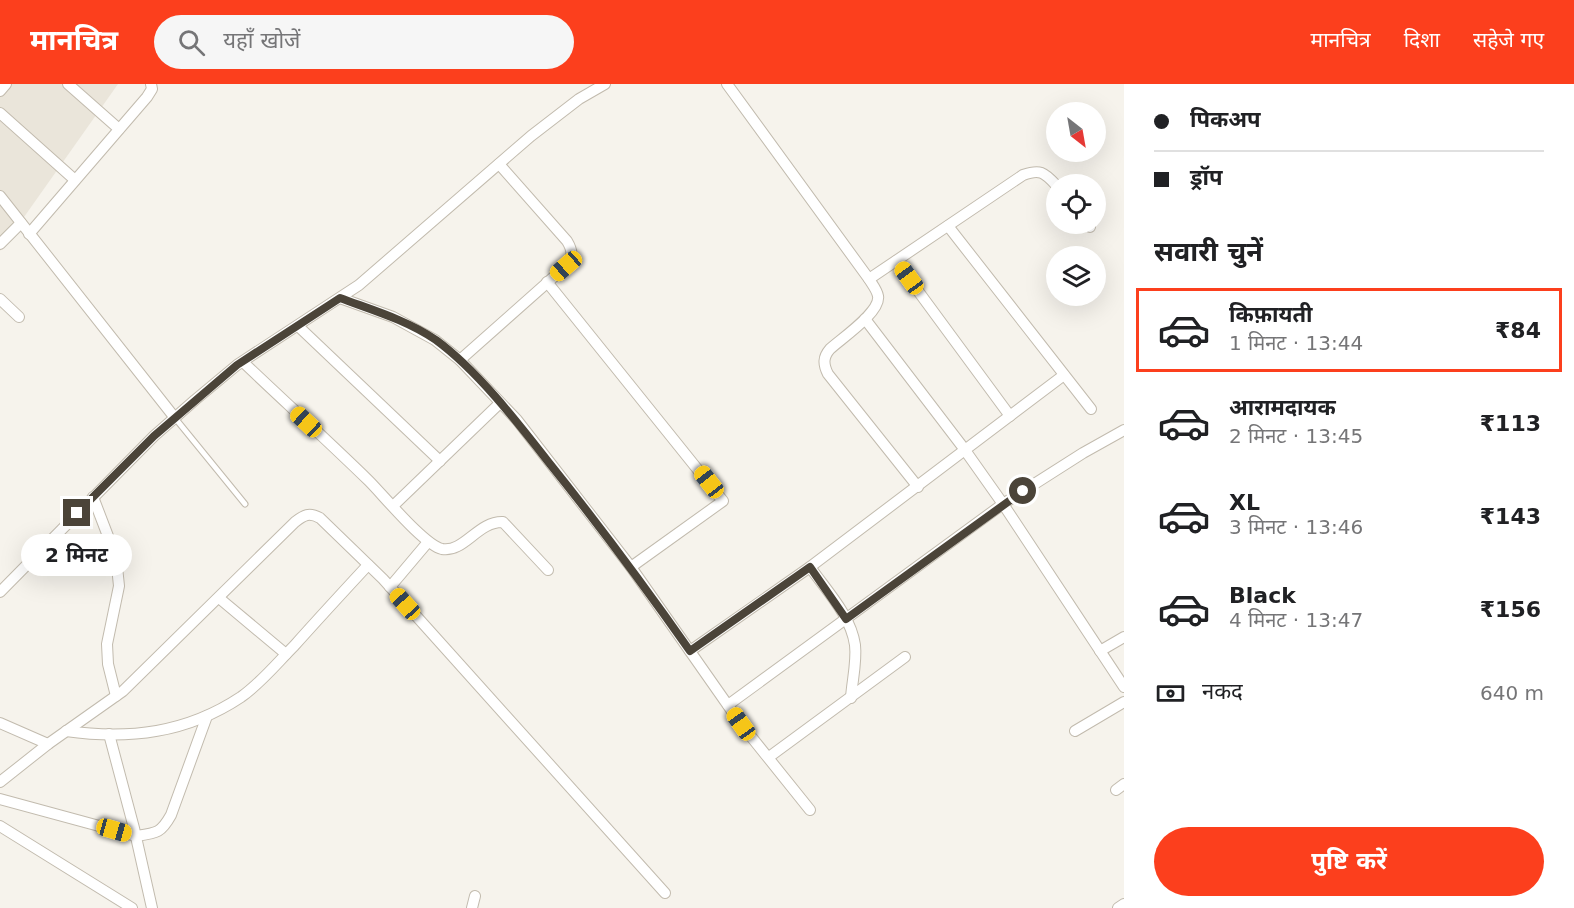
<!DOCTYPE html>
<html lang="hi">
<meta charset="utf-8">
<style>
:root{--surface:#fff;--page:#f6f6f6;--text:#202124;--muted:#757577;--line:#e0e0e0;--accent:#fc3f1d}
body{margin:0;font-family:"DejaVu Sans","Noto Sans Devanagari",sans-serif;background:var(--page);color:var(--text);height:100vh;display:flex;flex-direction:column;font-size:22px;white-space:nowrap}
*{box-sizing:border-box;margin:0}
p{font-size:20px;color:var(--muted)}
.icon{flex:none;width:33px;height:33px;fill:none;stroke:currentColor;stroke-width:2;stroke-linecap:round;stroke-linejoin:round}
.map{position:relative;flex:1;overflow:hidden}
.panel{display:flex;flex-direction:column;background:var(--surface);width:450px}
.panel>*{flex:none}
.guide{display:grid;align-content:center;height:132px;padding:0 30px;background:var(--surface)}
.needle{width:39px;rotate:149deg}
.buttons{position:absolute;left:1046px;top:18px;display:grid;gap:12px}
.buttons a{display:grid;place-items:center;width:60px;height:60px;border-radius:50%;background:var(--surface);box-shadow:0 6px 24px #0002;font-size:30px}
.end{position:absolute;width:27px;height:27px;margin:-14px;border:8px solid #4b4439;background:#fff;box-shadow:0 0 0 3px #fff}
.from{border-radius:50%}
.bubble{position:absolute;height:42px;border-radius:21px;background:var(--surface);box-shadow:0 6px 24px #0002;font-size:20px;font-weight:700;line-height:42px;text-align:center}
.car{position:absolute;width:18px;height:36px;margin:-18px -9px;border-radius:8px;box-shadow:0 0 4px 2px #0007;background:linear-gradient(#f5c518 24%,#345 0 40%,#f5c518 0 76%,#345 0 86%,#f5c518 0)}
.guide b{display:flex;align-items:center;gap:21px;height:57px;font-size:22px}
.guide b+b{border-top:2px solid var(--line)}
.guide i{width:15px;height:15px;background:var(--text)}
ul{padding:0;list-style:none}
li{display:flex;align-items:center;gap:18px;height:84px;margin:0 12px 9px;padding:0 18px;border:3px solid transparent;border-radius:0px}
li div{flex:1}
li b{display:block;font-size:22px}
li em{font-style:normal;font-weight:700}
li.current{border-color:var(--accent)}
li>.icon{width:54px;height:54px;stroke-width:1.5}
h2{padding:0 30px;font-size:27px;line-height:72px}
.pay{display:flex;align-items:center;gap:15px;height:66px;padding:0 30px;font-size:22px}
.pay p{margin-inline-start:auto}
.button{display:flex;gap:12px;margin-top:auto;padding:12px 30px}
.button a{flex:1;height:69px;border-radius:36px;background:var(--accent);color:#fff;font-size:24px;font-weight:700;line-height:69px;text-align:center}
header{display:flex;align-items:center;gap:36px;box-sizing:border-box;height:84px;padding:0 30px;background:var(--accent);color:#fff}
header strong{font-size:28px}
nav{display:flex;gap:33px;margin-inline-start:auto;font-size:21px}
.search{width:420px;height:54px;background:var(--page);display:flex;align-items:center;gap:15px;box-sizing:border-box;padding:0 21px;border-radius:33px;color:var(--muted);font-size:22px}
main{display:flex;flex:1;min-height:0}
.map>svg:first-child{display:block}
.residential{fill:#eae5da}
.lines{fill:none;stroke-linecap:round;stroke-linejoin:round}
.lane-casing{stroke:#c2bbae;stroke-width:7}
.street-casing{stroke:#c2bbae;stroke-width:12}
.lane{stroke:#fff;stroke-width:5}
.street{stroke:#fff;stroke-width:10}
.route{stroke:#4b4439;stroke-width:8}
</style>
<header>
<strong>मानचित्र</strong>
<div class="search"><svg class="icon" aria-label="search" viewBox="0 0 24 24"><circle cx="10" cy="10" r="6"/><path d="M15 15l6 6"/></svg>यहाँ खोजें</div>
<nav><a>मानचित्र</a><a>दिशा</a><a>सहेजे गए</a></nav>
</header>
<main>
<div class="map">
<svg width="1124" height="824" viewBox="0 0 1124 824">
<rect width="100%" height="100%" fill="#f6f3ec"/>
<path class="residential" d="M0,0H118L0,167Z"/>
<g class="lines">
<g class="lane-casing">
<path id="lane" d="M175,334L245,420"/>
</g>
<g class="street-casing">
<g id="street">
<path d="M68,0L119,45"/>
<path d="M727,0L869,195C872,200 877,206 878,212C881,228 842,254 830,265C823,273 823,280 828,290L918,403"/>
<path d="M0,7L6,0"/>
<path d="M0,29L75,96"/>
<path d="M0,112L175,334"/>
<path d="M1087,140L1090,143"/>
<path d="M948,142L1091,325"/>
<path d="M29,150L147,13L152,5L151,0"/>
<path d="M0,160L21,139"/>
<path d="M896,177L1010,332"/>
<path d="M869,195L1023,91C1040,85 1044,88 1056,101"/>
<path d="M547,198L723,417L631,483"/>
<path d="M340,214L393,233L435,256L460,276L517,336L631,483L741,640L810,726"/>
<path d="M0,215L19,233"/>
<path d="M865,235L962,362L1003,420L1124,603"/>
<path d="M298,242L440,377"/>
<path d="M460,276L566,182C573,172 573,167 567,157L499,80"/>
<path d="M243,278C285,318 328,357 369,397C384,412 424,461 442,465C464,469 478,437 503,438L548,486"/>
<path d="M93,413L116,473L119,502L107,560L108,580L116,612"/>
<path d="M393,422L500,319"/>
<path d="M810,483C827,507 851,532 855,561C857,578 852,597 851,614"/>
<path d="M390,503L428,458"/>
<path d="M0,508L154,352L195,316L237,281L359,201L531,52L579,15L605,0"/>
<path d="M219,514L286,570"/>
<path d="M690,567L810,483L1064,291"/>
<path d="M1100,567L1124,553"/>
<path d="M728,621L1003,420L1083,369L1124,346"/>
<path d="M0,639L48,660"/>
<path d="M66,647C129,656 187,649 241,613C261,599 277,579 294,562C318,535 343,508 368,481"/>
<path d="M1075,647L1124,618"/>
<path d="M109,650L134,744L152,824"/>
<path d="M769,673L905,573"/>
<path d="M0,698L48,660L123,607L295,438C304,431 309,428 320,434L383,495L665,809"/>
<path d="M1116,706L1124,700"/>
<path d="M0,715L136,752C157,749 161,749 171,731L207,632"/>
<path d="M0,742L132,824"/>
<path d="M472,824L475,812"/>
<path d="M1118,824L1124,820"/>
</g>
</g>
<use href="#lane" class="lane"/>
<use href="#street" class="street"/>
</g>
<g class="lines">
<path class="route" d="M77,429L154,352L237,281L340,214C372,226 407,236 436,256C478,287 518,339 550,380C599,441 645,503 690,567L810,483L846,535L1023,407"/>
</g>
</svg>
<div class="buttons">
<a><svg class="needle" viewBox="-14 -14 28 28"><path d="M0-13l5 13h-10z" fill="#e53935"/><path d="M0 13l5-13h-10z" fill="#757577"/></svg></a>
<a><svg class="icon" aria-label="locate" viewBox="0 0 24 24"><circle cx="12" cy="12" r="6"/><path d="M12 2v4M12 18v4M2 12h4M18 12h4"/></svg></a>
<a><svg class="icon" aria-label="layers" viewBox="0 0 24 24"><path d="M12 4l9 5-9 5-9-5zM3 14l9 5 9-5"/></svg></a>
</div>
<i class="end from" style="left:1023px;top:407px"></i>
<i class="end" style="left:77px;top:429px"></i>
<div class="bubble" style="left:21px;top:450px;width:111px">2 मिनट</div>
<i class="car" style="left:566px;top:182px;rotate:229deg"></i>
<i class="car" style="left:909px;top:194px;rotate:324deg"></i>
<i class="car" style="left:306px;top:338px;rotate:313deg"></i>
<i class="car" style="left:709px;top:398px;rotate:322deg"></i>
<i class="car" style="left:405px;top:520px;rotate:318deg"></i>
<i class="car" style="left:741px;top:640px;rotate:325deg"></i>
<i class="car" style="left:114px;top:746px;rotate:106deg"></i>
</div>
<section class="panel">
<div class="guide">
<b><i class="from"></i>पिकअप</b>
<b><i></i>ड्रॉप</b>
</div>
<h2>सवारी चुनें</h2>
<ul>
<li class="current"><svg class="icon" aria-label="car" viewBox="0 0 24 24"><path d="M5 17H2v-5l4-1 3-4h7l3 4 3 1v5h-3M9 17h6M6 11h13"/><circle cx="7" cy="17" r="2"/><circle cx="17" cy="17" r="2"/></svg><div><b>किफ़ायती</b><p>1 मिनट · 13:44</p></div><em>₹84</em></li>
<li><svg class="icon" aria-label="car" viewBox="0 0 24 24"><path d="M5 17H2v-5l4-1 3-4h7l3 4 3 1v5h-3M9 17h6M6 11h13"/><circle cx="7" cy="17" r="2"/><circle cx="17" cy="17" r="2"/></svg><div><b>आरामदायक</b><p>2 मिनट · 13:45</p></div><em>₹113</em></li>
<li><svg class="icon" aria-label="car" viewBox="0 0 24 24"><path d="M5 17H2v-5l4-1 3-4h7l3 4 3 1v5h-3M9 17h6M6 11h13"/><circle cx="7" cy="17" r="2"/><circle cx="17" cy="17" r="2"/></svg><div><b>XL</b><p>3 मिनट · 13:46</p></div><em>₹143</em></li>
<li><svg class="icon" aria-label="car" viewBox="0 0 24 24"><path d="M5 17H2v-5l4-1 3-4h7l3 4 3 1v5h-3M9 17h6M6 11h13"/><circle cx="7" cy="17" r="2"/><circle cx="17" cy="17" r="2"/></svg><div><b>Black</b><p>4 मिनट · 13:47</p></div><em>₹156</em></li>
</ul>
<div class="pay"><svg class="icon" aria-label="cash" viewBox="0 0 24 24"><path d="M3 7h18v10H3z"/><circle cx="12" cy="12" r="2"/></svg>नकद<p>640 m</p></div>
<div class="button"><a>पुष्टि करें</a></div>
</section>
</main>
